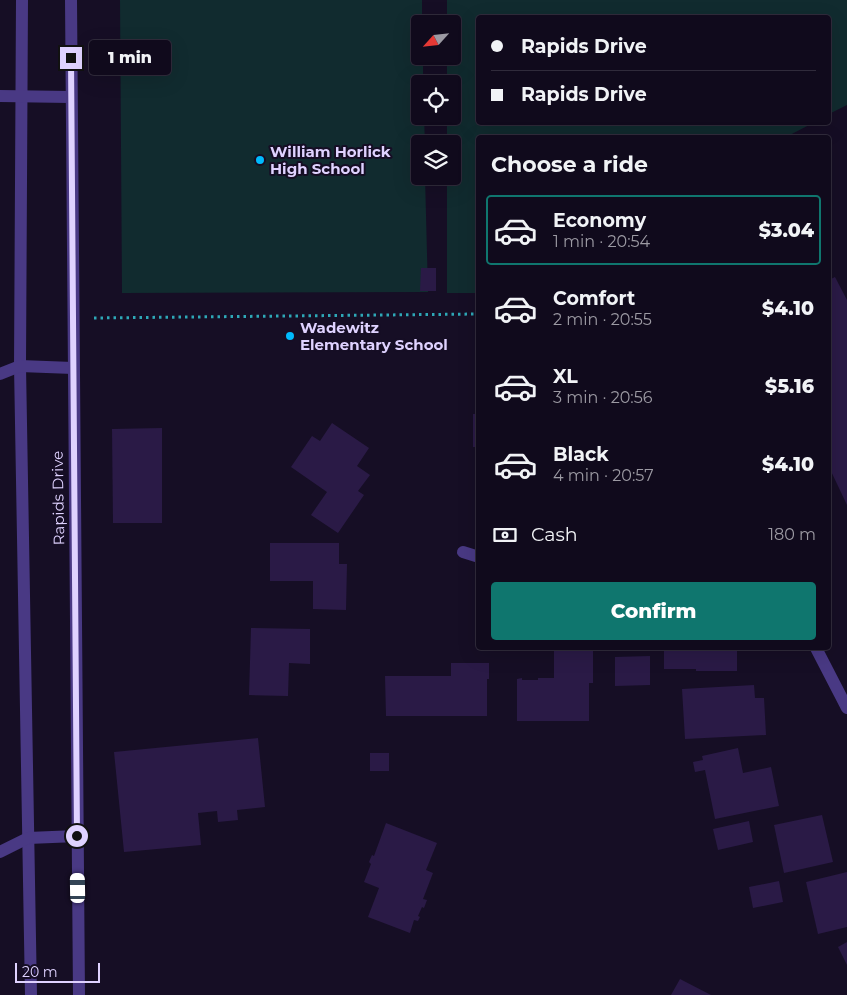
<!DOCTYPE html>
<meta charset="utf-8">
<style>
:root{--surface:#100a1c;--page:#191325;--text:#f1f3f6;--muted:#9c9aa3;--line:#302b3b;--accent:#0f766e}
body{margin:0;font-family:Montserrat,sans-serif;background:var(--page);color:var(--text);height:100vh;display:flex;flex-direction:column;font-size:19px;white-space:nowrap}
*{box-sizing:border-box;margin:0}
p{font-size:16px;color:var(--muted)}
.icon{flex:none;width:28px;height:28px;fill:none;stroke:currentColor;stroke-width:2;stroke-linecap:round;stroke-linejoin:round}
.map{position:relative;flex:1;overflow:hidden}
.details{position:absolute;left:476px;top:135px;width:355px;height:515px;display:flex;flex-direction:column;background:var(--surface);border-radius:5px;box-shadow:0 5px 20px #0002,0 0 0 1px var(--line)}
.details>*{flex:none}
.guide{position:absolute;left:476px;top:15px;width:355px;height:110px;border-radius:5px;box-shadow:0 5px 20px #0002,0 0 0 1px var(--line);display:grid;align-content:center;height:110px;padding:0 15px;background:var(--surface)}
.needle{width:32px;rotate:243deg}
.buttons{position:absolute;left:411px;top:15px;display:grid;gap:10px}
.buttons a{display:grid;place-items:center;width:50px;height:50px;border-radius:5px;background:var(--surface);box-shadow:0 5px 20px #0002,0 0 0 1px var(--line);font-size:25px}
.scale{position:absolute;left:15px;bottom:12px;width:85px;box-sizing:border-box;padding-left:5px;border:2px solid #dfd2ff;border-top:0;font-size:14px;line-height:18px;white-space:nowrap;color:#dfd2ff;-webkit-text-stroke:4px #160e25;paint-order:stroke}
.end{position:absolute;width:22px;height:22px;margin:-11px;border:6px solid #dfd2ff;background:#111;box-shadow:0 0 0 2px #111}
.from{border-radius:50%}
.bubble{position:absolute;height:35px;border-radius:5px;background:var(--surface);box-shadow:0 5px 20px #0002,0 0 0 1px var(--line);font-size:16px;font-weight:800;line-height:35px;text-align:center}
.car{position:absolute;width:15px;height:30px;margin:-15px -8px;border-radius:6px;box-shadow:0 0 4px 1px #0007;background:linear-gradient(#fff 24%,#345 0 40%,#fff 0 76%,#345 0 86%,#fff 0)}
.guide b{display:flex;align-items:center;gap:18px;height:48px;font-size:19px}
.guide b+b{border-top:1px solid var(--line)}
.guide i{width:12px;height:12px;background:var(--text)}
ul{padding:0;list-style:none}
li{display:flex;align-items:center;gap:15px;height:70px;margin:0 10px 8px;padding:0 5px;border:2px solid transparent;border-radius:5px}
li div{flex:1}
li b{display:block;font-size:19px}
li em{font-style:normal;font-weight:800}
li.current{border-color:var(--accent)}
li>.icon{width:45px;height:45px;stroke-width:1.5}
h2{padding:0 15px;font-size:22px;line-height:60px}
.pay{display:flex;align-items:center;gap:12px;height:55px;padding:0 15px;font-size:19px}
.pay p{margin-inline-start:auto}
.button{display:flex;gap:10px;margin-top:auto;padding:10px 15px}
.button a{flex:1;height:58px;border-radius:5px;background:var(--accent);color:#fff;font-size:20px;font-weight:800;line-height:58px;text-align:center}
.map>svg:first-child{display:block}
.green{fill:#112b2f}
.building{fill:#2a1a46}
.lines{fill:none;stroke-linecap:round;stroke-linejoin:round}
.path{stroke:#2ea8b7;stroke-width:3;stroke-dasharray:2.5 4;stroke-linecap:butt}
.minor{stroke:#493984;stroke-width:12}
.route{stroke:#dfd2ff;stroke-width:6}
.poi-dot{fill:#00bafd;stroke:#160e25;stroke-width:2}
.labels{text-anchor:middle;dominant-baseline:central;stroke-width:4;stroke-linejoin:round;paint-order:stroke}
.poi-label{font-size:15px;font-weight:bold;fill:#dfd2ff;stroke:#160e25;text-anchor:start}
.street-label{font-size:15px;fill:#dfd2ff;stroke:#160e25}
</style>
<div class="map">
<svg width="847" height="995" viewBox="0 0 847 995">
<rect width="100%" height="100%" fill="#160e25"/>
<g class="green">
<path d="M120,0H422V24H420V56H423V84H420V116H424L425,144H420V176H425L428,292L122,293Z"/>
<path d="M447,0H847V105L829,114V18H479V122L813,123L784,138H479V293H447V176H452V144H447V116H452V84H447V56H452V24H447Z"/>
</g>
<g class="building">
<path d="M421,268H436V291H420Z"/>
<path d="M835,277L847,300V505L829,467V280Z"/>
<rect x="473" y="414" width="6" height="33"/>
<path d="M332,423L369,448L357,466L370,475L358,491L364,495L338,533L311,515L327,492L291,467L312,436L320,441Z"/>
<path d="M162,428V523H113L112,429Z"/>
<path d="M270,543H339V564H347L346,610L313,609V581H270Z"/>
<path d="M251,628L310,629V664L289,663L288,696L249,695Z"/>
<path d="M664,648H733V649H737V671H696V669H664Z"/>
<path d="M554,650H593V683H589V721H517V679L522,678V680H538V678H554Z"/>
<path d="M650,656V685L615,686V657Z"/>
<path d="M451,663H489V679H487V716H386L385,676H451Z"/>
<path d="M754,685L755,698H764L766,735L685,739L682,689Z"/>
<path d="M258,738L265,807L237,810L238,820L218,822L217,811L198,813L201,845L124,852L114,752Z"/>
<path d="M738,748L743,773L771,767L779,806L715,819L705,770L695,772L693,762L703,760L702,756Z"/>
<rect x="370" y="753" width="19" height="18"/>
<path d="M822,815L833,862L784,873L774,825Z"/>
<path d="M749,821L753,842L718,850L713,829Z"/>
<path d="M386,823L437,843L426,870L433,873L423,899L427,900L424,908L422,907L418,916L420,917L418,921L414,920L410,933L368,917L379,888L364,882L371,864L369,862L372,855L374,856Z"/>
<path d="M847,872V927L818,934L806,882Z"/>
<path d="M779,881L783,902L753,908L749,887Z"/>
<path d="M847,942V965L838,947Z"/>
<path d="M680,979L711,995H671Z"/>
</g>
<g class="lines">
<path class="path" d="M94,318L479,314"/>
<g class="minor">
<path d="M22,0L20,366L31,995"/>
<path d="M71,0L79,995"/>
<path d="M0,96L71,97"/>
<path d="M0,374L20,366L73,368"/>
<path d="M463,552L479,557"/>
<path d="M816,648L847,708"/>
<path d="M0,852L28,838L77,836"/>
</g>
</g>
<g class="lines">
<path class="route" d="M71,58L77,836"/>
</g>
<g class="poi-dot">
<circle cx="260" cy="160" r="5"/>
<circle cx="290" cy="336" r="5"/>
</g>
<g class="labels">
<g class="poi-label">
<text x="270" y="151">William Horlick<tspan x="270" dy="17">High School</tspan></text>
<text x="300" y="327">Wadewitz<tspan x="300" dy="17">Elementary School</tspan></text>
</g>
<g class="street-label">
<text transform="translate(58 498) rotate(-91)">Rapids Drive</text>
</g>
</g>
</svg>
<div class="buttons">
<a><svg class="needle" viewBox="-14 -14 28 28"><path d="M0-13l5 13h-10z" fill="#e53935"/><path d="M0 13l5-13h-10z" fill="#9c9aa3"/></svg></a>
<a><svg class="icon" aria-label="locate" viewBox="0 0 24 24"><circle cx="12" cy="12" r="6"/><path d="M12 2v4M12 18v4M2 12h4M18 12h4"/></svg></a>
<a><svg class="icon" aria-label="layers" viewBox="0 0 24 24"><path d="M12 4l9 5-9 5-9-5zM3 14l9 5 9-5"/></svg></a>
</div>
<div class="scale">20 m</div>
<i class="end from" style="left:77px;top:836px"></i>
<i class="end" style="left:71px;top:58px"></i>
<div class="bubble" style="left:89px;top:40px;width:82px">1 min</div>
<i class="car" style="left:78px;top:888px;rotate:359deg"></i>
<div class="guide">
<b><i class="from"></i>Rapids Drive</b>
<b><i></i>Rapids Drive</b>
</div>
<section class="details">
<h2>Choose a ride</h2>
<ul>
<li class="current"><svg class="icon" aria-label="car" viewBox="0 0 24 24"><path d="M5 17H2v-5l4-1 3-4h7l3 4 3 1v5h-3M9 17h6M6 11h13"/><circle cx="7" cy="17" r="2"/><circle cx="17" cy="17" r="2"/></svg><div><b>Economy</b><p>1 min · 20:54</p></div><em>$3.04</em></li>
<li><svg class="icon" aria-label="car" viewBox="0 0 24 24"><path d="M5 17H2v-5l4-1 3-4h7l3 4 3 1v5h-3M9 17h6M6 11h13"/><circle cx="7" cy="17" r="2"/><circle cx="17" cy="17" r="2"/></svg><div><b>Comfort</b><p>2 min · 20:55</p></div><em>$4.10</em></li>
<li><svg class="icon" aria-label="car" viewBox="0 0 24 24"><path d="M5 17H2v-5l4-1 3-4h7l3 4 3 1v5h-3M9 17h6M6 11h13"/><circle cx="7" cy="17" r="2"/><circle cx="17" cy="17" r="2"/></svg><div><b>XL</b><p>3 min · 20:56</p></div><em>$5.16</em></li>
<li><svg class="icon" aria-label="car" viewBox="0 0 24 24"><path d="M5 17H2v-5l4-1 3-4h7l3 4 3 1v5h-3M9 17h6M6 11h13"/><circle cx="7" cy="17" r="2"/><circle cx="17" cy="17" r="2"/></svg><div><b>Black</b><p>4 min · 20:57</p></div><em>$4.10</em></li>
</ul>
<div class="pay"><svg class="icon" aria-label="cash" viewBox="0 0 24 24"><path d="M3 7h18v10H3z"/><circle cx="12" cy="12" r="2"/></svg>Cash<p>180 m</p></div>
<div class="button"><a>Confirm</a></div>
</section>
</div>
